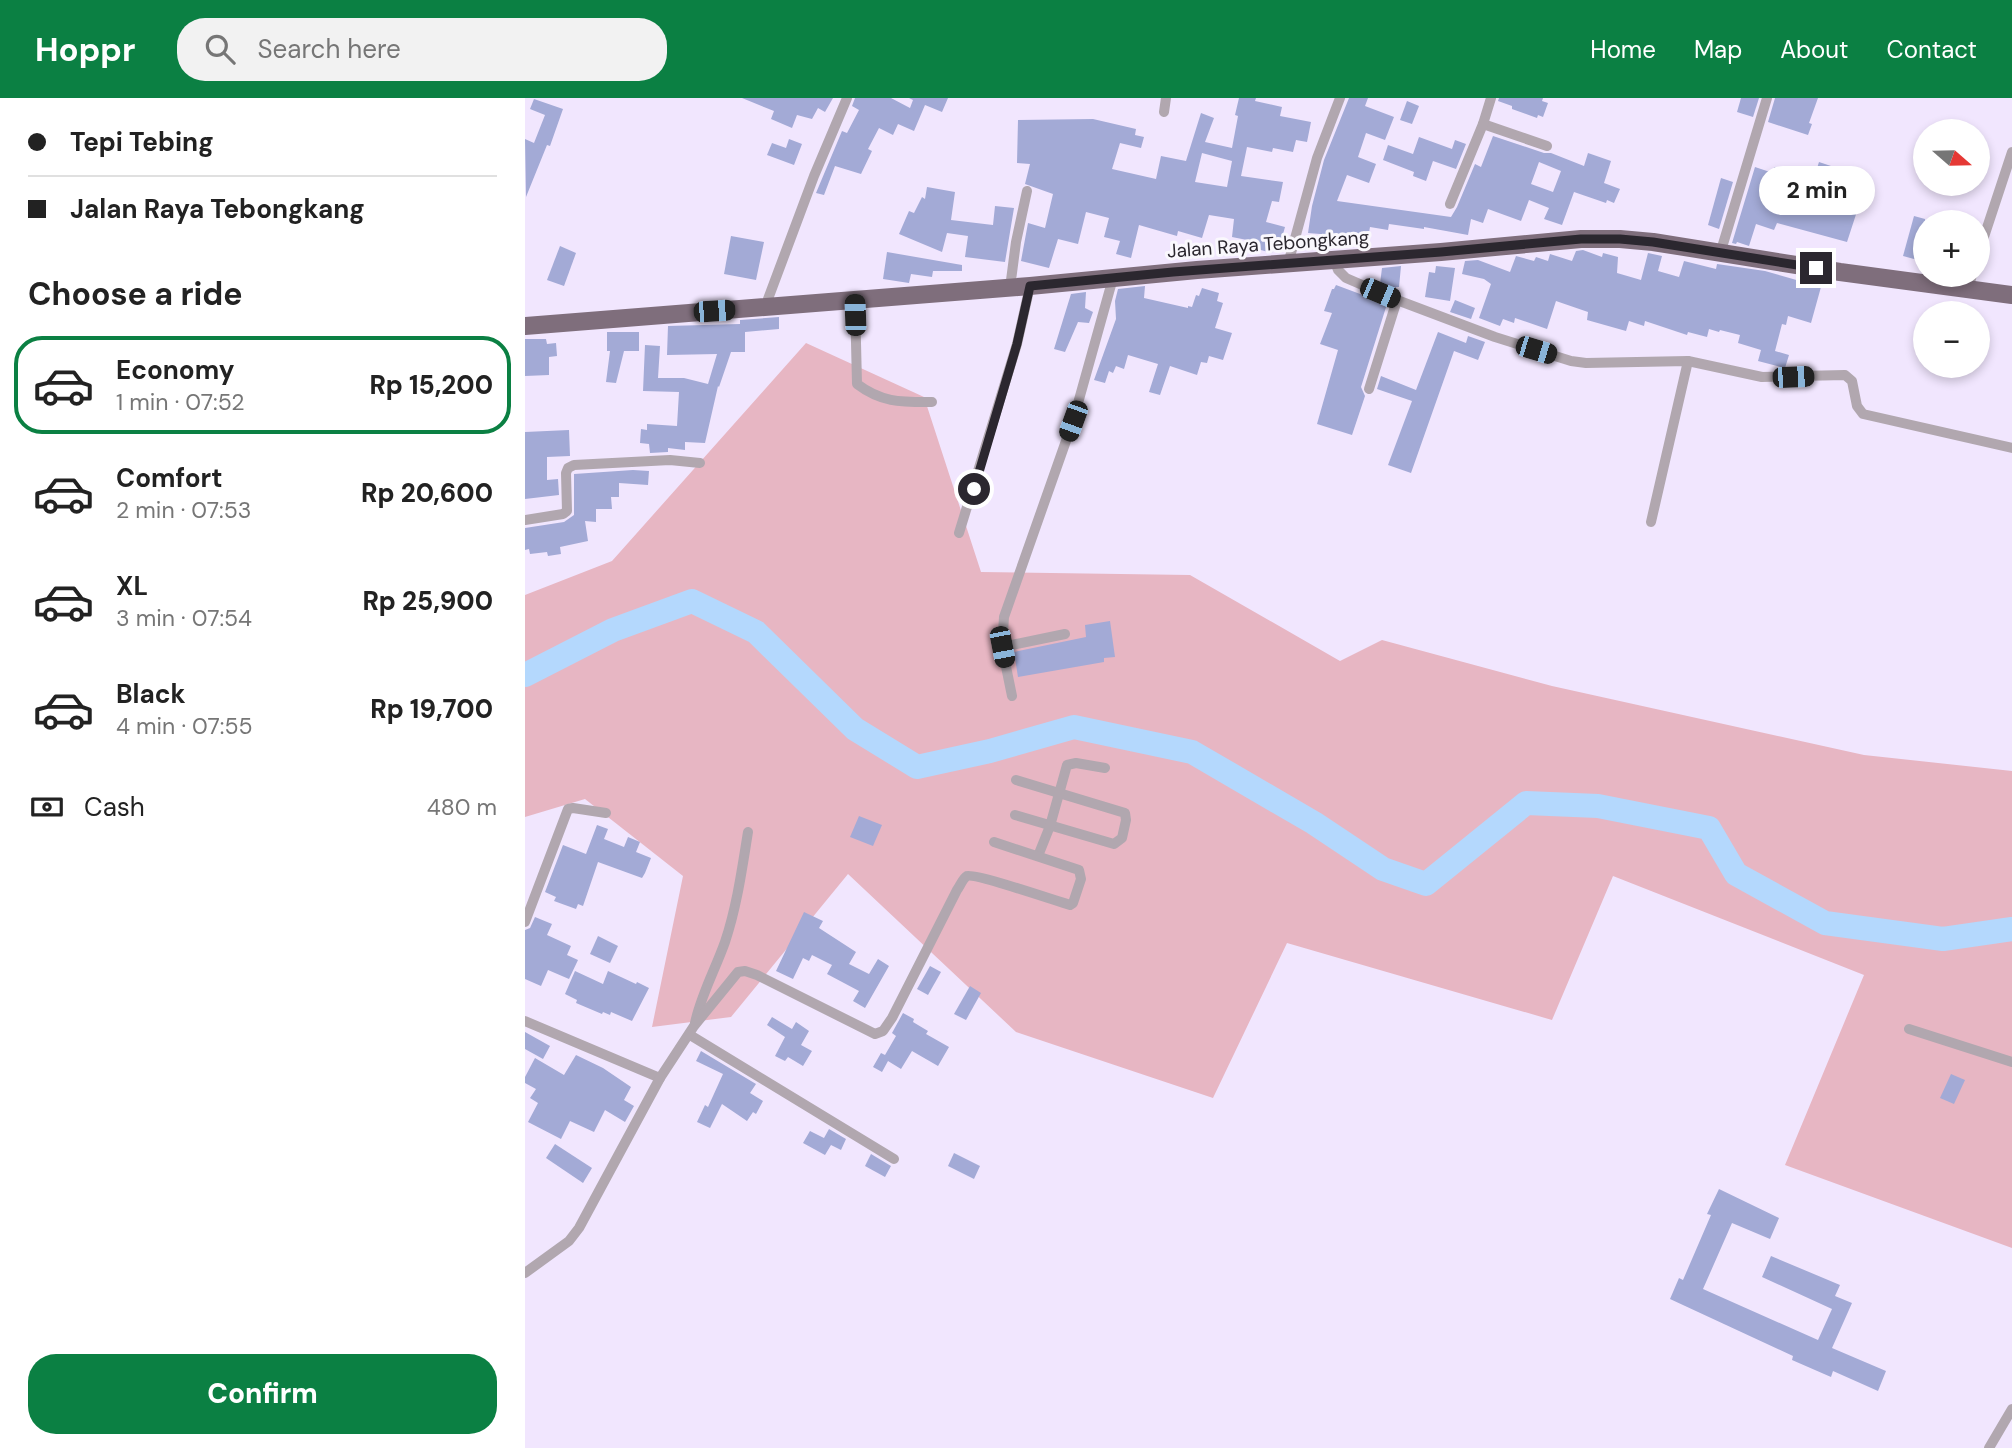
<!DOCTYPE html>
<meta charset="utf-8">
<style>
:root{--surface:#fff;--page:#f2f2f2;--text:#222;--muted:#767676;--line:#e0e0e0;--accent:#0b8043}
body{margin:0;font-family:"DM Sans",sans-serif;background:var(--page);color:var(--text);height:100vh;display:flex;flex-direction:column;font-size:26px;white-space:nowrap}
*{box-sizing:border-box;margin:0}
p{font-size:23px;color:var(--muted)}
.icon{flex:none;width:38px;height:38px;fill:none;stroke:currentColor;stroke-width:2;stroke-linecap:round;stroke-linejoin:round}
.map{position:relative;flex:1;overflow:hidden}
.panel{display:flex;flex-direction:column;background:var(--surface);width:525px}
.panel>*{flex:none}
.top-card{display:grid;align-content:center;height:154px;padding:0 28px;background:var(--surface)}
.needle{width:46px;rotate:110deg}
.controls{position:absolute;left:1388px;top:21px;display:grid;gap:14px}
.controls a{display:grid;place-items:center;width:77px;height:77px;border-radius:50%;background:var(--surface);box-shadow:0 4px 10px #0003;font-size:35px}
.end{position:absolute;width:32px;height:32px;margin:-16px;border:9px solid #2b272f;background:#fff;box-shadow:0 0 0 4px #fff}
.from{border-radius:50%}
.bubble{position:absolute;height:49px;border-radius:24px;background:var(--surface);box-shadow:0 4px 10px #0003;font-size:23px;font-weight:800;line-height:49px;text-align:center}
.car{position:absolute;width:21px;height:42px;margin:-21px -10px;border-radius:9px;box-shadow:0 0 5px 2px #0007;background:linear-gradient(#222 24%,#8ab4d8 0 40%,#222 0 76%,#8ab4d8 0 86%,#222 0)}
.top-card b{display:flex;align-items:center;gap:24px;height:66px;font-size:26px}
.top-card b+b{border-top:2px solid var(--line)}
.top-card i{width:18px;height:18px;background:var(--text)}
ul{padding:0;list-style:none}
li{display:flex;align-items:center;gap:21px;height:98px;margin:0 14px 10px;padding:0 14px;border:4px solid transparent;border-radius:28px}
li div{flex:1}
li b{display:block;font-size:26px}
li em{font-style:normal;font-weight:800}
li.on{border-color:var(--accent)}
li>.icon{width:63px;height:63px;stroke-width:1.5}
h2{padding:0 28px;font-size:32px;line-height:84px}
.pay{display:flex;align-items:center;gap:18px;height:77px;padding:0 28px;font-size:26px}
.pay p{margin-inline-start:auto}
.primary-button{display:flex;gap:14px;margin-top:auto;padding:14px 28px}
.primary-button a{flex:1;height:80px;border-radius:28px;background:var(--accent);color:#fff;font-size:28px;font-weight:800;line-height:80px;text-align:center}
header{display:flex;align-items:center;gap:42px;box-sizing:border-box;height:98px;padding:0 35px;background:var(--accent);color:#fff}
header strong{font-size:33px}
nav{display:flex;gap:38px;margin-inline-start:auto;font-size:24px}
.search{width:490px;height:63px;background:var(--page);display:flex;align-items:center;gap:18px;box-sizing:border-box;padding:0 24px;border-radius:28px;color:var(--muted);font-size:26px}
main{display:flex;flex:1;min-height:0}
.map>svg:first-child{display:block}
.green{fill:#e7b6c3}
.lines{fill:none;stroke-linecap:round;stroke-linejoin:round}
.river{stroke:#b4d8fd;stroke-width:24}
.building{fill:#a3aad6;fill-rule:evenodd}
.minor{stroke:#b1a7af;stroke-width:10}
.primary{stroke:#7f6e7c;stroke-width:18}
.route{stroke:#2b272f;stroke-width:9}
.labels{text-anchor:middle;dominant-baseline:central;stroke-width:6;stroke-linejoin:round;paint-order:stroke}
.street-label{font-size:19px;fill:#2b272f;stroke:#faf8fd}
</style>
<header>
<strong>Hoppr</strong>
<div class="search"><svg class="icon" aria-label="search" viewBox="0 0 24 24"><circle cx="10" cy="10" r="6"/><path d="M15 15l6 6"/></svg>Search here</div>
<nav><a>Home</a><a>Map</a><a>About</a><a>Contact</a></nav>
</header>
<main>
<section class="panel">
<div class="top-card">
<b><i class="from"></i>Tepi Tebing</b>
<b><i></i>Jalan Raya Tebongkang</b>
</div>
<h2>Choose a ride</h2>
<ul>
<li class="on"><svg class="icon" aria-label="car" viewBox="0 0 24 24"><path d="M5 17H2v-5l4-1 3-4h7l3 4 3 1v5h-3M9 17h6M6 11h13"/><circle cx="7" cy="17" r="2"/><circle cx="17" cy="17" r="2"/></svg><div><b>Economy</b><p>1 min · 07:52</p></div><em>Rp 15,200</em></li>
<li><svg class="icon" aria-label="car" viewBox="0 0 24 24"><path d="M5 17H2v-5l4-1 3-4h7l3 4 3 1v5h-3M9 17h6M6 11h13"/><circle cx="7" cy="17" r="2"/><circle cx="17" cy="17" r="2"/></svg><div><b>Comfort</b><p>2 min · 07:53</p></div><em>Rp 20,600</em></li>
<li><svg class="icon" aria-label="car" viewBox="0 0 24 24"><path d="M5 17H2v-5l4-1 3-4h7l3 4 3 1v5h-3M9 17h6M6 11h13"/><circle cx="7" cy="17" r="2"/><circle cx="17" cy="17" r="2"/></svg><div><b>XL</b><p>3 min · 07:54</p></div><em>Rp 25,900</em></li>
<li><svg class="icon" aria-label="car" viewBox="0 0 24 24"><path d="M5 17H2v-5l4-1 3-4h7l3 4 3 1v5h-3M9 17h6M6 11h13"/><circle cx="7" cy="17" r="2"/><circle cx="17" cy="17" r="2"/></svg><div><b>Black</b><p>4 min · 07:55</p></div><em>Rp 19,700</em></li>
</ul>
<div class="pay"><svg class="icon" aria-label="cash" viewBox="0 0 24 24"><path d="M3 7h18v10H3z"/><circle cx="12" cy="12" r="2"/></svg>Cash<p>480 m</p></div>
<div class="primary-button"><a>Confirm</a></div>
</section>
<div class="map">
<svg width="1487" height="1350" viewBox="0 0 1487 1350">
<rect width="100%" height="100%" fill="#f1e6fe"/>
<path class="green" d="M281,245L399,299L456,474L665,477L815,563L857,542L1027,588L1339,657L1487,673V1150L1260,1067L1339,877L1088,778L1027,922L762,845L688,1000L491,934L323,776L206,919L127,929L158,778L60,701L0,719V497L87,463Z"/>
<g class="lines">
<path class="river" d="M0,577L88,532L167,503L231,534L330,631L392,669L465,653L549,629L667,654L789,725L858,771L901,786L1001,705L1073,708L1184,730L1211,776L1300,825L1418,841L1487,831"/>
</g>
<g class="building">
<path d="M217,0H308L300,14L293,10L287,21L272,17L267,30L246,21L249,13Z"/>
<path d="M330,0H366L385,10L388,2L384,0H423L417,14L400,7L389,33L373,26L368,37L354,30L343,51L347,53L336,76L310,68L299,97L291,95L317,33L322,35L334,12L327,8Z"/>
<path d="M714,0H731L730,3L757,9L755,18L786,24L782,44L771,42L768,54L748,50L747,54L722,49L716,78L758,84L754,104L747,103L741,124L760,129L755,147L750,146L747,155L732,151L733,148L721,145L722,142L707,139L709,121L684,117L677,140L653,133L652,138L614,127L606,160L591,156L595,143L579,139L584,120L561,114L553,146L533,141L524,170L496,163L503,125L520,130L528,96L500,86L505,66L492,65L493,22L568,21L611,31L610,37L619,39L616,50L595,45L587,71L631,81L636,58L661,63L676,15L689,20L680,44L707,50L713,18L710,17ZM677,55L707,63L702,89L670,84Z"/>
<path d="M824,0H843L840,8L869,19L860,42L841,35L833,59L851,66L844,85L822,77L812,103L926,119L932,109L950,66L956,69L968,38L1019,55H1026L1059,68L1063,55L1086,63L1079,85L1095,91L1089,105L1082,102L1081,105L1049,94L1037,127L1019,121L1024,110L1004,102L996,123L963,111L958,125L946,121L943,137L899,129V131L864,126L863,132L845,129L843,140L783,135L787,108L799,62ZM1014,64L1036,73L1028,94L1006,86Z"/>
<path d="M974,0H1018L1017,3L1023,5L1018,19L1013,17L1012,20L987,11V8L973,3Z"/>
<path d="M1216,0H1234L1228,19L1212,14Z"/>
<path d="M1250,0H1293L1284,25L1287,26L1283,37L1243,24Z"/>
<path d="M9,1L38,11L25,48L22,47L1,99L0,41L9,45L20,17L5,11Z"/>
<path d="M882,3L894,8L887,26L875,22Z"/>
<path d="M894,39L927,51L930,42L941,46L931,71L908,63L901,83L888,78L889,74L858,62L863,47L888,56Z"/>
<path d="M264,41L277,46L269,67L242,57L247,45L261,50Z"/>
<path d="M1294,64L1315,71L1314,75L1331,81L1327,94L1337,98L1322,144L1252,125L1249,132L1231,126L1224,148L1212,144L1211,146L1207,145L1230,69L1248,75L1249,69L1261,73L1258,83L1285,92Z"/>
<path d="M1196,80L1208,84L1194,131L1183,127Z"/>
<path d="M402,89L430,94L426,122L468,127L470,108L489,110L480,164L440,159L443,138L422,135L417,154L374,136L384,113L389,115L397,99L400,101Z"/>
<path d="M1389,118L1400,121V164L1378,158Z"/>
<path d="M206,138L239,144L231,182L199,176Z"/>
<path d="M35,148L51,155L39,188L22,182Z"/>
<path d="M1058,152L1077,159L1078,155L1093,159L1092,175L1116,182L1123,155L1137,158L1133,173L1154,179L1159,163L1191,171L1192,166L1240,173L1296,189L1286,225L1263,218L1261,227L1257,226L1250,253L1264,257L1260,270L1233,263L1236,252L1213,245L1215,237L1195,232L1194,234L1184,231L1182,239L1163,234L1162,237L1120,223L1119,228L1104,223L1101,233L1062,222L1063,214L1031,203L1022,231L990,220L989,225L978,221L975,228L954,220L966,186L959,181L937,176L940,163L953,162L985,174L991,158L1009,163L1011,159L1023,163L1025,156L1047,163L1051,153Z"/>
<path d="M362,154L437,167V173H408L407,179L386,176L384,185L358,181Z"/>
<path d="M876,168L874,189H871L870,193L855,186L857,170Z"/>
<path d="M911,168L930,170L925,203L900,199L904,174L910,175Z"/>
<path d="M811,187L862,206L836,289L840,298L827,337L792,326L813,252L795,246L807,215L799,213L807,191H809Z"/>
<path d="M620,188L619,200L663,210V208L667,209L671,197L674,198L677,190L694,195L692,203L698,205L690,230L707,235L698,262L684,258L682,265L676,264L672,277L645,268L635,297L624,294L633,266L603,257L599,271L591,268L588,275L584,273L580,285L569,282L591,221L590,203L593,191Z"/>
<path d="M561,194L560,210L568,214L564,225L553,224L540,254L529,251L546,196Z"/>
<path d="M930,202L950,210L946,221L925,214Z"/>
<path d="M254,219V231L220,234V254H206L194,289L193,288L180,345L160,344V352L143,350V354L125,355L124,346L115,345L116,331L122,332V326L152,328L154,294L118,293L120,247L135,248L133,280H159L183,286L192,256L142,257L143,228L215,226V222Z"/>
<path d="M82,234H114V253H99L91,285L81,284L85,253H82Z"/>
<path d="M913,234L941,245L943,238L960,244L953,262L929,253L886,375L863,367L887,303L852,291L856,278L891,292Z"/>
<path d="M0,241H21L22,246L31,245L32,258L24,259V277L0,278Z"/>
<path d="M44,332L45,358L22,359V382L33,381L34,397L0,401V334Z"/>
<path d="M108,372L124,373L123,387L94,385V399H86L87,411H71V424L60,423L63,443L35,449L36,456L23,458L22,454L5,456L4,451L0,452V430L39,424L49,417V376Z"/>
<path d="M585,523L590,559L579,560V564L493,579L489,554L561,539L560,527Z"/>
<path d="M334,718L357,727L348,748L325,739Z"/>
<path d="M72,727L83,731L79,741L99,749L103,739L115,744L111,754L126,760L120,775L117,780L73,764L58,808L53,806L51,811L29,803L31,799L20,794L38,747L61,756Z"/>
<path d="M279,814L298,823L294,830L331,854L324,866L344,876L353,861L364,868L340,910L328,903L334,893L302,876L307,867L287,857L284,863L278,860L268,881L251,873Z"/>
<path d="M10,819L27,826L22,837L46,848L42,857L53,862L44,881L23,872L16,888L0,881V832L5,830Z"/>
<path d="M73,838L93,848L85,865L65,856Z"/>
<path d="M405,868L416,874L403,897L392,891Z"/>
<path d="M50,873L78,886L83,873L111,886L112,884L124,890L107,923L86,914L85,917L78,914L77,916L51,905L52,902L40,896Z"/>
<path d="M445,888L456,895L441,922L429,916Z"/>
<path d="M378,915L389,921L388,924L403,933L401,936L424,949L413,968L387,953L376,971L363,963L357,974L348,969L356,955L360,957L371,938L367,935Z"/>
<path d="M247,919L267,931L271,924L284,933L276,947L287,953L278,968L263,959L260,963L250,958L260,939L242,927Z"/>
<path d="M0,934L25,948L18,961L0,951Z"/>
<path d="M176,953L231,986L225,995L238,1003L231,1016L228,1014L222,1023L197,1006L185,1030L172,1024L180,1007L183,1009L198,976L171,963Z"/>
<path d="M51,957L78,970L106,989L99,1002L109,1008L100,1024L80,1012L69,1034L45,1023L36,1041L3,1024L13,1005L5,1000L11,991L0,985V979L10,960L39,977Z"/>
<path d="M1426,976L1440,982L1429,1006L1415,1000Z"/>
<path d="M304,1031L321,1041L316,1052L306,1047L300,1057L278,1045L285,1033L299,1040Z"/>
<path d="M30,1046L67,1070L58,1085L21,1060Z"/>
<path d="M429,1055L455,1068L449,1081L423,1068Z"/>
<path d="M346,1056L366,1068L360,1079L340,1068Z"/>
<path d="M1194,1091L1254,1120L1245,1141L1207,1125L1178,1191L1293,1242L1307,1211L1237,1179L1246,1158L1315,1187L1310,1198L1327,1205L1307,1250L1361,1273L1353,1293L1308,1273L1306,1279L1267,1262L1268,1258L1145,1201L1154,1180L1158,1182L1186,1117L1182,1116Z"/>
</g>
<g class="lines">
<g class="minor">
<path d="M639,14L641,0"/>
<path d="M958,26L1022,48"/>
<path d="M925,106L958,26L966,0"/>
<path d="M1195,156L1242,0"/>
<path d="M1452,160L1487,54"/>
<path d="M809,162L813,172L821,180L872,202L970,239L1046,263L1061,265L1163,263L1237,279L1320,277L1327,283L1332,308L1338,316L1487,350"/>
<path d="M763,166L792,60L815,0"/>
<path d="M485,190L491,144L502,93"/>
<path d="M1443,191L1447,177"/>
<path d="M330,203L332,286C357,305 377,304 407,304"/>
<path d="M240,209L289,78L322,0"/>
<path d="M844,291L872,202"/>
<path d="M0,422L38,416L42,413L41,375L43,370L49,367L145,362L175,365"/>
<path d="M1126,424L1163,263"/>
<path d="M434,435L492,246L505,188"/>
<path d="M477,549L540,536"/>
<path d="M487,598L477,549L479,519L548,323L588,180"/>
<path d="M490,717L589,746L597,740L601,722L600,715L491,682"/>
<path d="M513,758L525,728L542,667L551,665L580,670"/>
<path d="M0,824L43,711L48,710L81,715"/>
<path d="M0,923L135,980"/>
<path d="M170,925C176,897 190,872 200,844C212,808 217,771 223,734"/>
<path d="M1384,931L1487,964"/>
<path d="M165,937L369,1061"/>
<path d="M0,1175L44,1143L54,1130L135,980L169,928L213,874L220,873L232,877L350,936L358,933L367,920L432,792C435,788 438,780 442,778C450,775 531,803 545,807L548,805L556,781L554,772L469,744"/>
<path d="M1464,1350L1487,1311"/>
</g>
<path class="primary" d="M0,228L505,188L672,172L916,154L1056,141H1095L1128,144L1315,174L1487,197"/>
</g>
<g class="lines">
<path class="route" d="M449,391L492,246L505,188L648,174L916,154L1056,141H1095L1128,144L1291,170"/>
</g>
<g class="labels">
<g class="street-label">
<text transform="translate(743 146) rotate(-4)">Jalan Raya Tebongkang</text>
</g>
</g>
</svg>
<div class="controls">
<a><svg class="needle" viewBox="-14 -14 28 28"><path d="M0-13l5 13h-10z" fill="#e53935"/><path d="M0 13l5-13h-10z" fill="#767676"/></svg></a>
<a>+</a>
<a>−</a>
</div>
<i class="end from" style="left:449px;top:391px"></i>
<i class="end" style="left:1291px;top:170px"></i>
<div class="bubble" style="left:1234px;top:68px;width:116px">2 min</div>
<i class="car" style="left:855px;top:195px;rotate:113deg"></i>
<i class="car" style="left:189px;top:213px;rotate:86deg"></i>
<i class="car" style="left:330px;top:217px;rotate:358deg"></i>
<i class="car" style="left:1011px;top:252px;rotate:107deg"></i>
<i class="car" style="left:1268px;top:279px;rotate:88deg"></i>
<i class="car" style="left:548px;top:323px;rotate:200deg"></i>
<i class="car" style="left:477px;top:549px;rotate:169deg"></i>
</div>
</main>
